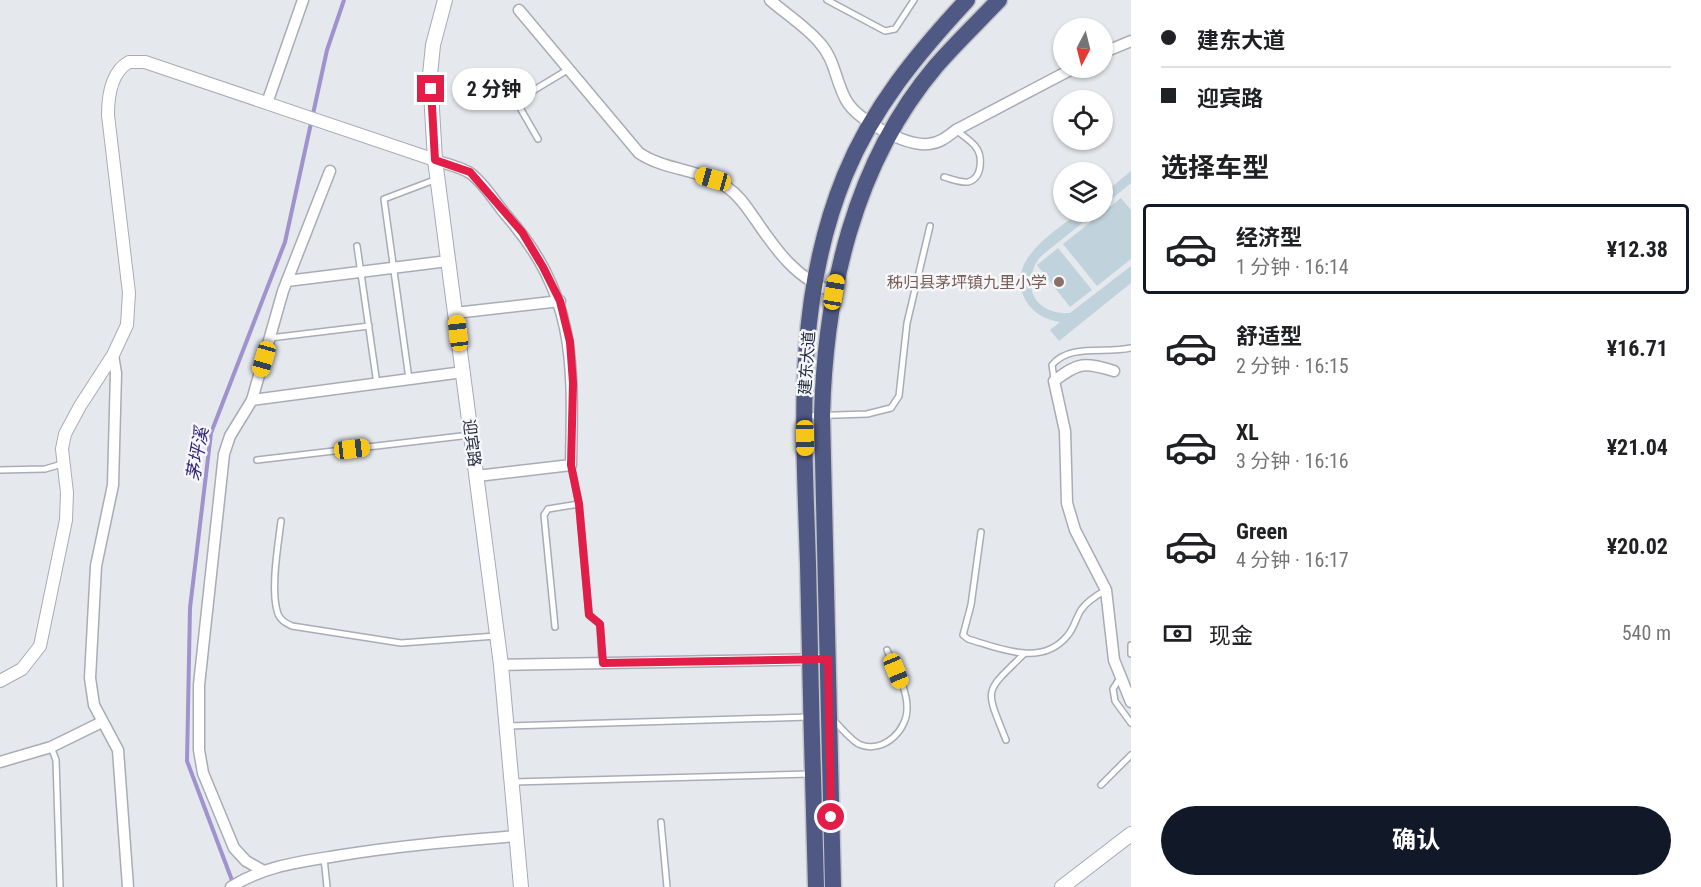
<!DOCTYPE html>
<html lang="zh">
<meta charset="utf-8">
<style>
:root{--surface:#fff;--page:#f2f2f2;--text:#202124;--muted:#757577;--line:#e0e0e0;--accent:#111827}
body{margin:0;font-family:"Roboto Condensed","Noto Sans SC",sans-serif;background:var(--page);color:var(--text);height:100vh;display:flex;flex-direction:column;font-size:22px;white-space:nowrap}
*{box-sizing:border-box;margin:0}
p{font-size:20px;color:var(--muted)}
.icon{flex:none;width:33px;height:33px;fill:none;stroke:currentColor;stroke-width:2;stroke-linecap:round;stroke-linejoin:round}
.map{position:relative;flex:1;overflow:hidden}
.side{display:flex;flex-direction:column;background:var(--surface);width:570px}
.side>*{flex:none}
.guide{display:grid;align-content:center;height:132px;padding:0 30px;background:var(--surface)}
.needle{width:39px;rotate:187deg}
.tools{position:absolute;left:1053px;top:18px;display:grid;gap:12px}
.tools a{display:grid;place-items:center;width:60px;height:60px;border-radius:50%;background:var(--surface);box-shadow:0 2px 4px #0004;font-size:30px}
.end{position:absolute;width:27px;height:27px;margin:-14px;border:8px solid #e11d48;background:#fff;box-shadow:0 0 0 3px #fff}
.from{border-radius:50%}
.bubble{position:absolute;height:42px;border-radius:21px;background:var(--surface);box-shadow:0 2px 4px #0004;font-size:20px;font-weight:700;line-height:42px;text-align:center}
.car{position:absolute;width:18px;height:36px;margin:-18px -9px;border-radius:8px;box-shadow:0 0 4px 2px #0007;background:linear-gradient(#f5c518 24%,#345 0 40%,#f5c518 0 76%,#345 0 86%,#f5c518 0)}
.guide b{display:flex;align-items:center;gap:21px;height:57px;font-size:22px}
.guide b+b{border-top:2px solid var(--line)}
.guide i{width:15px;height:15px;background:var(--text)}
ul{padding:0;list-style:none}
li{display:flex;align-items:center;gap:18px;height:90px;margin:0 12px 9px;padding:0 18px;border:3px solid transparent;border-radius:6px}
li div{flex:1}
li b{display:block;font-size:22px}
li em{font-style:normal;font-weight:700}
li.on{border-color:var(--accent)}
li>.icon{width:54px;height:54px;stroke-width:1.5}
h2{padding:0 30px;font-size:27px;line-height:72px}
.pay{display:flex;align-items:center;gap:15px;height:66px;padding:0 30px;font-size:22px}
.pay p{margin-inline-start:auto}
.action{display:flex;gap:12px;margin-top:auto;padding:12px 30px}
.action a{flex:1;height:69px;border-radius:36px;background:var(--accent);color:#fff;font-size:24px;font-weight:700;line-height:69px;text-align:center}
main{display:flex;flex:1;min-height:0}
.map>svg:first-child{display:block}
.green{fill:#c0d3dc}
.lines{fill:none;stroke-linecap:round;stroke-linejoin:round}
.stream{stroke:#9f92cd;stroke-width:4}
.service-casing{stroke:#a8acb5;stroke-width:8}
.minor-casing{stroke:#a8acb5;stroke-width:13}
.tertiary-casing{stroke:#a8acb5;stroke-width:14}
.secondary-casing{stroke:#a4aab8;stroke-width:16}
.trunk-casing{stroke:#c2c4c9;stroke-width:19}
.service{stroke:#fff;stroke-width:5}
.minor{stroke:#fff;stroke-width:10}
.tertiary{stroke:#fff;stroke-width:12}
.secondary{stroke:#fff;stroke-width:14}
.trunk{stroke:#505984;stroke-width:16}
.route{stroke:#e11d48;stroke-width:8}
.education-dot{fill:#8d6e63;stroke:#f6f7fa;stroke-width:2}
.labels{text-anchor:middle;dominant-baseline:central;stroke-width:5;stroke-linejoin:round;paint-order:stroke}
.education-label{font-size:16px;fill:#785e54;stroke:#f6f7fa;text-anchor:end}
.street-label{font-size:16px;fill:#252b3e;stroke:#f6f7fa}
.water-label{font-size:18px;font-style:italic;fill:#362476;stroke:#f6f7fa}
</style>
<main>
<div class="map">
<svg width="1131" height="887" viewBox="0 0 1131 887">
<rect width="100%" height="100%" fill="#e5e8ed"/>
<g class="green">
<path d="M1131,171V183L1103,206V194Z"/>
<path d="M1121,198L1131,210V259L1097,286L1063,244Z"/>
<path d="M1080,212H1096L1040,257C1020,285 1034,315 1070,313L1131,266V283L1059,341L1050,330L1060,322C1046,320 1033,313 1026,301C1003,261 1054,232 1080,212Z"/>
<path d="M1058,248L1092,290L1070,307L1037,265Z"/>
</g>
<g class="lines">
<path class="stream" d="M233,883L187,761L190,608L211,433L285,242L327,50L344,0"/>
<g class="service-casing">
<g id="service">
<path d="M827,0L885,31L895,29L914,0"/>
<path d="M538,139L519,106L521,98L569,69"/>
<path d="M944,177C951,179 961,183 968,182C983,178 983,155 975,146C970,140 962,135 956,130"/>
<path d="M357,246L377,384"/>
<path d="M270,338L369,326"/>
<path d="M409,379L384,199L437,179"/>
<path d="M1054,379L1052,365C1070,343 1106,354 1131,348"/>
<path d="M806,416L867,414L891,408L899,396L907,323L930,226"/>
<path d="M257,460L470,435"/>
<path d="M571,465L579,504L589,615L600,624L602,663"/>
<path d="M0,470L45,469L62,464"/>
<path d="M281,521C278,546 270,591 278,614C281,621 286,623 292,626L401,643L496,636"/>
<path d="M981,532L971,605L963,635L968,639C999,648 1042,668 1068,635C1074,628 1076,618 1081,610C1087,601 1097,595 1106,590"/>
<path d="M555,627L544,515L548,509L579,504"/>
<path d="M1131,645V654"/>
<path d="M1120,678L1113,689L1115,701L1131,723"/>
<path d="M834,721C841,727 852,742 861,745C884,753 908,730 907,707C907,688 894,667 887,650"/>
<path d="M508,726L808,717"/>
<path d="M1006,740C985,687 983,694 1024,654"/>
<path d="M51,747L56,760L60,887"/>
<path d="M513,782L810,774"/>
<path d="M1101,785L1131,755"/>
<path d="M661,822L667,887"/>
<path d="M324,858L327,887"/>
</g>
</g>
<g class="minor-casing">
<g id="minor">
<path d="M770,0C786,14 805,26 819,42C835,59 835,80 846,100C857,120 905,146 928,144C940,143 947,137 956,130L1074,68"/>
<path d="M519,10L639,153C666,171 702,169 728,188C740,196 747,208 755,219C776,250 797,280 834,292"/>
<path d="M1102,53L1131,41"/>
<path d="M267,103L303,0"/>
<path d="M435,160C446,164 461,167 470,173C484,183 495,202 506,215C577,296 573,363 571,465L477,476"/>
<path d="M287,281L448,261"/>
<path d="M455,313L560,301"/>
<path d="M113,355L116,373L113,485L96,566L90,678L94,705L118,750L128,887"/>
<path d="M1114,371C1084,362 1079,362 1054,381L1065,431L1067,503L1075,530L1106,590L1114,660L1131,702"/>
<path d="M252,400L463,372"/>
<path d="M501,665L828,659"/>
<path d="M0,762L51,747L102,722"/>
<path d="M262,870L246,861L234,848L203,773L199,750V685L224,454L230,436L252,400L283,291L330,171"/>
<path d="M231,887C264,866 299,862 336,856C396,846 456,841 516,836"/>
</g>
</g>
<g class="tertiary-casing">
<path id="tertiary" d="M0,681L22,669L40,646L66,520L67,493L62,449L65,434L80,406L113,355L127,325L129,293L108,115C108,97 111,72 129,62H145L435,160"/>
</g>
<g class="secondary-casing">
<g id="secondary">
<path d="M445,0L433,45L430,75L435,160L501,665L521,887"/>
<path d="M1062,887L1131,834"/>
</g>
</g>
<g class="trunk-casing">
<g id="trunk">
<path d="M816,887C813,779 810,672 808,564C804,431 793,302 845,175C873,107 917,54 967,0"/>
<path d="M833,887L822,416C825,292 854,163 936,66C956,43 978,22 999,0"/>
</g>
</g>
<use href="#service" class="service"/>
<use href="#minor" class="minor"/>
<use href="#tertiary" class="tertiary"/>
<use href="#secondary" class="secondary"/>
<use href="#trunk" class="trunk"/>
</g>
<g class="lines">
<path class="route" d="M431,89L435,160L470,172L522,232L543,267L560,301L570,342L573,383L571,465L579,504L589,615L600,624L603,663L828,659L831,817"/>
</g>
<circle class="education-dot" cx="1059" cy="282" r="6"/>
<g class="labels">
<g class="education-label">
<text x="1047" y="282">秭归县茅坪镇九里小学</text>
</g>
<g class="street-label">
<text transform="translate(807 363) rotate(-86)">建东大道</text>
<text transform="translate(472 443) rotate(83)">迎宾路</text>
</g>
<g class="water-label">
<text transform="translate(197 454) rotate(-80)">茅坪溪</text>
</g>
</g>
</svg>
<div class="tools">
<a><svg class="needle" viewBox="-14 -14 28 28"><path d="M0-13l5 13h-10z" fill="#e53935"/><path d="M0 13l5-13h-10z" fill="#757577"/></svg></a>
<a><svg class="icon" aria-label="locate" viewBox="0 0 24 24"><circle cx="12" cy="12" r="6"/><path d="M12 2v4M12 18v4M2 12h4M18 12h4"/></svg></a>
<a><svg class="icon" aria-label="layers" viewBox="0 0 24 24"><path d="M12 4l9 5-9 5-9-5zM3 14l9 5 9-5"/></svg></a>
</div>
<i class="end from" style="left:831px;top:817px"></i>
<i class="end" style="left:431px;top:89px"></i>
<div class="bubble" style="left:452px;top:68px;width:84px">2 分钟</div>
<i class="car" style="left:713px;top:179px;rotate:286deg"></i>
<i class="car" style="left:834px;top:292px;rotate:10deg"></i>
<i class="car" style="left:458px;top:333px;rotate:353deg"></i>
<i class="car" style="left:264px;top:359px;rotate:196deg"></i>
<i class="car" style="left:805px;top:438px;rotate:179deg"></i>
<i class="car" style="left:352px;top:449px;rotate:83deg"></i>
<i class="car" style="left:896px;top:671px;rotate:158deg"></i>
</div>
<section class="side">
<div class="guide">
<b><i class="from"></i>建东大道</b>
<b><i></i>迎宾路</b>
</div>
<h2>选择车型</h2>
<ul>
<li class="on"><svg class="icon" aria-label="car" viewBox="0 0 24 24"><path d="M5 17H2v-5l4-1 3-4h7l3 4 3 1v5h-3M9 17h6M6 11h13"/><circle cx="7" cy="17" r="2"/><circle cx="17" cy="17" r="2"/></svg><div><b>经济型</b><p>1 分钟 · 16:14</p></div><em>¥12.38</em></li>
<li><svg class="icon" aria-label="car" viewBox="0 0 24 24"><path d="M5 17H2v-5l4-1 3-4h7l3 4 3 1v5h-3M9 17h6M6 11h13"/><circle cx="7" cy="17" r="2"/><circle cx="17" cy="17" r="2"/></svg><div><b>舒适型</b><p>2 分钟 · 16:15</p></div><em>¥16.71</em></li>
<li><svg class="icon" aria-label="car" viewBox="0 0 24 24"><path d="M5 17H2v-5l4-1 3-4h7l3 4 3 1v5h-3M9 17h6M6 11h13"/><circle cx="7" cy="17" r="2"/><circle cx="17" cy="17" r="2"/></svg><div><b>XL</b><p>3 分钟 · 16:16</p></div><em>¥21.04</em></li>
<li><svg class="icon" aria-label="car" viewBox="0 0 24 24"><path d="M5 17H2v-5l4-1 3-4h7l3 4 3 1v5h-3M9 17h6M6 11h13"/><circle cx="7" cy="17" r="2"/><circle cx="17" cy="17" r="2"/></svg><div><b>Green</b><p>4 分钟 · 16:17</p></div><em>¥20.02</em></li>
</ul>
<div class="pay"><svg class="icon" aria-label="cash" viewBox="0 0 24 24"><path d="M3 7h18v10H3z"/><circle cx="12" cy="12" r="2"/></svg>现金<p>540 m</p></div>
<div class="action"><a>确认</a></div>
</section>
</main>
